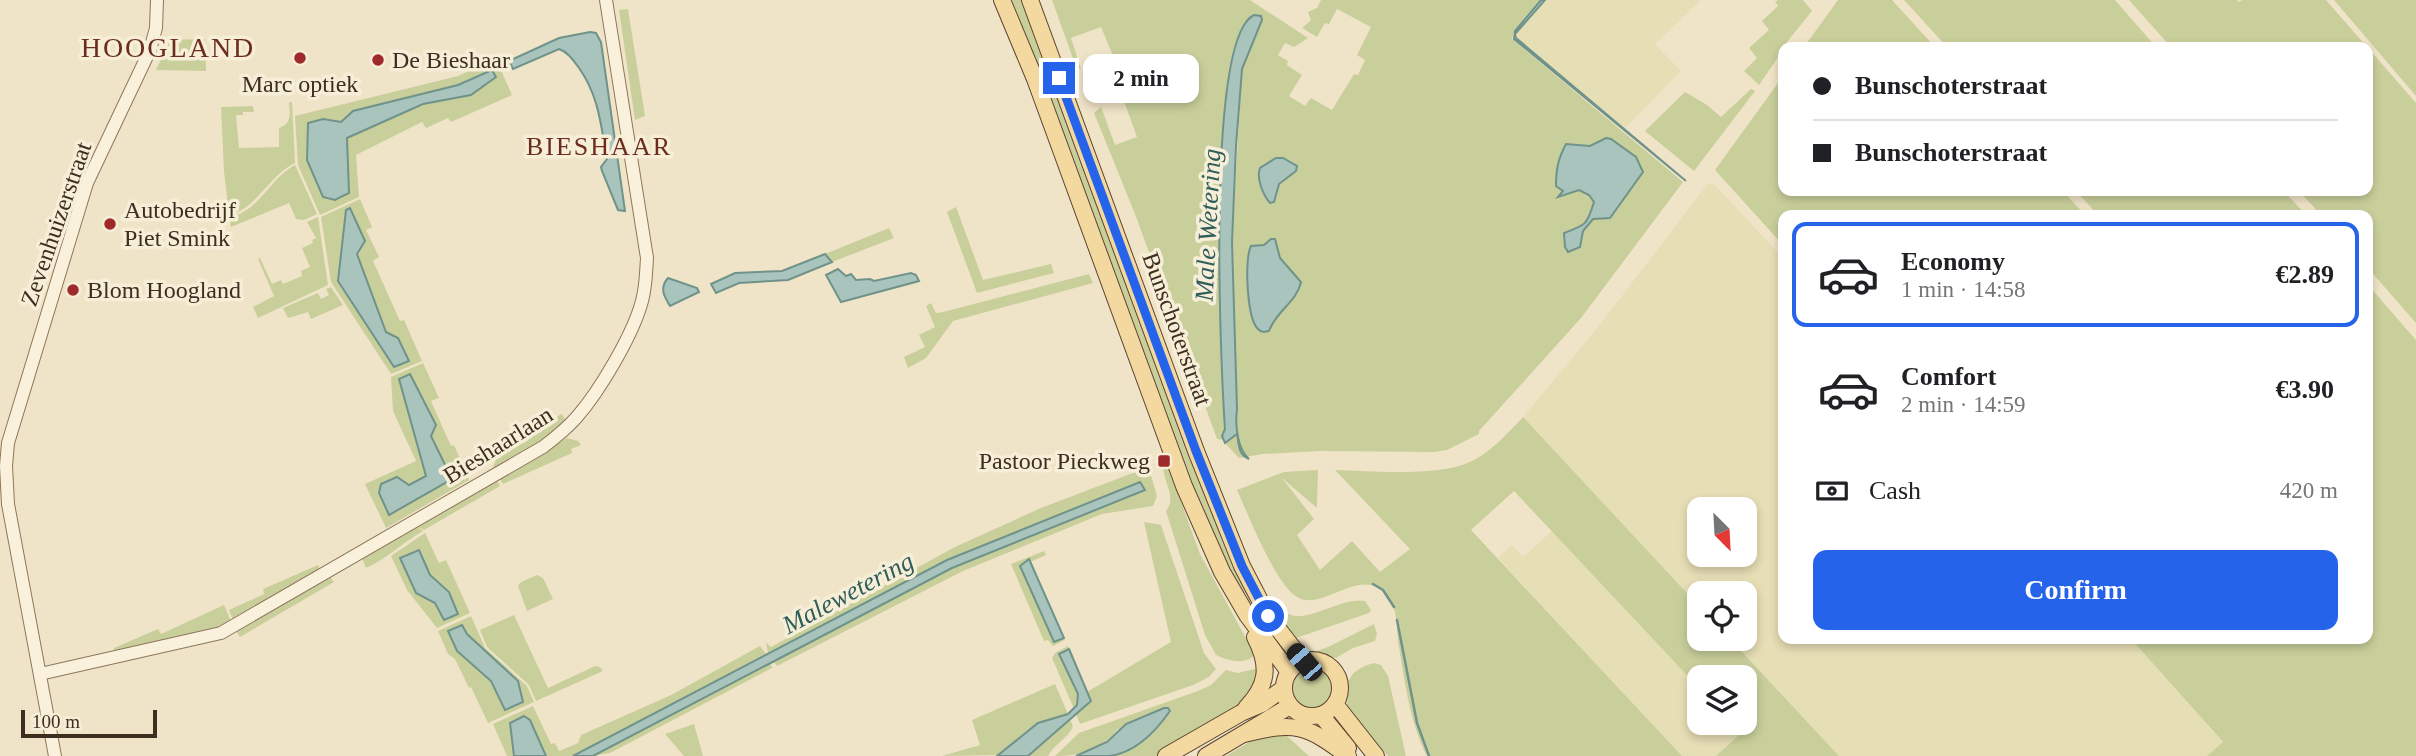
<!DOCTYPE html>
<meta charset="utf-8">
<style>
:root{--surface:#fff;--page:#f2f2f2;--text:#202124;--muted:#757577;--line:#e0e0e0;--accent:#2563eb}
body{margin:0;font-family:"Times New Roman",serif;background:var(--page);color:var(--text);height:100vh;display:flex;flex-direction:column;font-size:26px;white-space:nowrap}
*{box-sizing:border-box;margin:0}
p{font-size:23px;color:var(--muted)}
.icon{flex:none;width:38px;height:38px;fill:none;stroke:currentColor;stroke-width:2;stroke-linecap:round;stroke-linejoin:round}
.map{position:relative;flex:1;overflow:hidden}
.side{position:absolute;left:1778px;top:210px;width:595px;height:434px;display:flex;flex-direction:column;background:var(--surface);border-radius:14px;box-shadow:0 4px 10px #0003}
.side>*{flex:none}
.banner{position:absolute;left:1778px;top:42px;width:595px;height:154px;border-radius:14px;box-shadow:0 4px 10px #0003;display:grid;align-content:center;height:154px;padding:0 35px;background:var(--surface)}
.needle{width:46px;rotate:156deg}
.buttons{position:absolute;left:1687px;top:497px;display:grid;gap:14px}
.buttons a{display:grid;place-items:center;width:70px;height:70px;border-radius:14px;background:var(--surface);box-shadow:0 4px 10px #0003;font-size:35px}
.scale{position:absolute;left:21px;bottom:18px;width:136px;box-sizing:border-box;padding-left:7px;border:4px solid #3d2e20;border-top:0;font-size:19px;line-height:24px;white-space:nowrap;color:#3d2e20;-webkit-text-stroke:5px #f7eed8;paint-order:stroke}
.end{position:absolute;width:32px;height:32px;margin:-16px;border:9px solid #2563eb;background:#fff;box-shadow:0 0 0 4px #fff}
.from{border-radius:50%}
.bubble{position:absolute;height:49px;border-radius:14px;background:var(--surface);box-shadow:0 4px 10px #0003;font-size:23px;font-weight:700;line-height:49px;text-align:center}
.car{position:absolute;width:21px;height:42px;margin:-21px -10px;border-radius:9px;box-shadow:0 0 5px 2px #0007;background:linear-gradient(#222 24%,#8ab4d8 0 40%,#222 0 76%,#8ab4d8 0 86%,#222 0)}
.banner b{display:flex;align-items:center;gap:24px;height:66px;font-size:26px}
.banner b+b{border-top:2px solid var(--line)}
.banner i{width:18px;height:18px;background:var(--text)}
ul{padding:12px 0 0;list-style:none}
li{display:flex;align-items:center;gap:21px;height:105px;margin:0 14px 10px;padding:0 21px;border:4px solid transparent;border-radius:14px}
li div{flex:1}
li b{display:block;font-size:26px}
li em{font-style:normal;font-weight:700}
li.current{border-color:var(--accent)}
li>.icon{width:63px;height:63px;stroke-width:1.5}
.pay{display:flex;align-items:center;gap:18px;height:77px;padding:0 35px;font-size:26px}
.pay p{margin-inline-start:auto}
.cta{display:flex;gap:14px;margin-top:auto;padding:14px 35px}
.cta a{flex:1;height:80px;border-radius:14px;background:var(--accent);color:#fff;font-size:28px;font-weight:700;line-height:80px;text-align:center}
.map>svg:first-child{display:block}
.farmland{fill:#e6deb5;fill-rule:evenodd}
.green{fill:#c9cf9b;fill-rule:evenodd}
.water{fill:#a9c4bc;stroke:#6f938a;stroke-width:2}
.lines{fill:none;stroke-linecap:round;stroke-linejoin:round}
.stream{stroke:#6f938a;stroke-width:2.5}
.tertiary-casing{stroke:#8d765c;stroke-width:14}
.primary-casing{stroke:#5b4430;stroke-width:18}
.tertiary{stroke:#faf1dc;stroke-width:12}
.primary{stroke:#f3d9a0;stroke-width:16}
.route{stroke:#2563eb;stroke-width:9}
.poi-dot{fill:#9e2a2b;stroke:#f7eed8;stroke-width:2.5}
.labels{text-anchor:middle;dominant-baseline:central;stroke-width:7;stroke-linejoin:round;paint-order:stroke}
.poi-label{font-size:24px;fill:#3d2e20;stroke:#f7eed8;text-anchor:start}
.street-label{font-size:24px;fill:#3d2e20;stroke:#f7eed8}
.neighbourhood-label{font-size:26px;letter-spacing:2px;fill:#6b2e1e;stroke:#f7eed8}
.water-label{font-size:26px;font-style:italic;fill:#2f5d5a;stroke:#f7eed8}
.quarter-label{font-size:28px;letter-spacing:2px;fill:#6b2e1e;stroke:#f7eed8}
</style>
<div class="map">
<svg width="2416" height="756" viewBox="0 0 2416 756">
<rect width="100%" height="100%" fill="#f0e4c8"/>
<g class="farmland">
<path d="M1545,0H1701L1655,44L1681,71L1625,128L1516,38L1519,30Z"/>
<path d="M1713,183L1783,258V639H2131L2223,743L2207,756H1839L1730,639H1745V593H1699V606L1523,417L1595,331L1707,185ZM1699,509H1745V555H1699Z"/>
<path d="M1552,531L1699,688V723H1732L1741,733L1716,756H1682L1498,558L1512,545L1523,557Z"/>
</g>
<g class="green">
<path d="M1012,0H1022L1225,547L1246,590L1245,596L1241,595L1202,516Z"/>
<path d="M1052,0H1250L1308,38L1294,47L1285,43L1278,55L1288,61L1287,65L1302,75L1289,96L1305,106L1311,98L1332,110L1354,74L1358,75L1365,60L1357,55L1371,27L1337,9L1329,24L1325,23L1317,37L1302,28L1311,20L1308,12L1317,8L1321,0H1540L1515,29L1512,39L1683,182L1581,318L1479,431V434L1447,450L1434,452L1319,451L1263,454L1239,458L1225,443L1234,436L1237,409L1232,242L1242,69L1262,20L1260,15L1249,17C1229,55 1229,78 1225,120C1215,224 1220,325 1225,430L1222,436L1224,440L1217,439L1135,214L1094,113L1101,107L1115,145L1137,137L1121,93L1126,87L1101,27L1071,38L1081,69L1076,67Z"/>
<path d="M1778,0H1803L1812,11L1783,47V50L1759,85L1744,71L1757,58L1749,48L1769,30L1762,21L1778,6L1775,2Z"/>
<path d="M1838,0H1892L1935,47H1804Z"/>
<path d="M1904,0H2115L2156,47H1947Z"/>
<path d="M2129,0H2237L2239,2L2242,0H2326L2367,47H2171Z"/>
<path d="M2334,0H2416V96Z"/>
<path d="M628,9L645,116L635,120L619,10Z"/>
<path d="M205,39L206,71L156,70L170,40Z"/>
<path d="M2368,48L2416,103V323L2368,268V215H2321L2299,191H2368Z"/>
<path d="M496,59L512,95L451,122L448,118L426,128L422,122L356,155L359,197L320,215L298,165L295,116L458,76ZM492,70L495,76L471,95L423,104L347,138L323,197L307,160L323,119L341,122L353,111L458,85Z"/>
<path d="M1783,76V191H2063L2085,215H1783V245L1715,170Z"/>
<path d="M1751,89L1755,91L1694,171L1645,131L1685,92L1707,105L1721,117Z"/>
<path d="M289,102H292L295,163C269,175 254,212 229,214L224,172L221,107L253,106L254,112H243V115H236L239,148L279,147V128C292,124 290,113 289,102Z"/>
<path d="M295,165L317,214L304,220L296,219L289,203L231,227L229,217C258,213 270,178 295,165Z"/>
<path d="M2076,191H2284L2306,215H2098Z"/>
<path d="M360,199L372,227L366,230L379,257L373,261L400,321L404,320L422,361L391,374L331,282L321,217ZM350,208L365,241L357,254L386,333L393,367L338,281L346,210Z"/>
<path d="M956,207L983,280L1051,264L1054,273L977,293L947,212Z"/>
<path d="M318,217L328,285L258,318L253,307L274,296L258,259L260,258L272,284L281,280L283,284L302,276L301,271L310,267L302,248L313,243L312,240L316,238L307,222Z"/>
<path d="M889,228L894,238L832,262L825,254Z"/>
<path d="M1089,274L1093,283L953,321L926,358L908,368L904,357L925,347L919,335L935,327L926,306L931,303L936,313L943,312Z"/>
<path d="M2368,285L2416,340V756H2207L2223,742L2131,639H2368Z"/>
<path d="M331,287L343,305L311,319L308,312L288,318L283,308L318,293L321,299L329,295L326,289Z"/>
<path d="M423,363L439,398L431,401L451,446L454,445L469,480L386,528L365,484L416,461L393,411L391,377ZM409,375L431,436L451,478L389,514L380,493L381,484L409,485L426,476L399,379Z"/>
<path d="M562,414L566,421L546,438L492,470L503,441Z"/>
<path d="M1523,417L1699,606V639H1730L1839,756H1716L1741,733L1732,723H1745V677H1699V688L1514,491L1471,530L1682,756H1427C1410,723 1405,683 1399,647C1396,628 1399,611 1387,596C1361,563 1323,613 1297,597C1275,584 1248,514 1237,490L1284,472L1318,470L1317,508L1282,478L1314,519L1297,535L1320,570L1352,541L1380,572L1410,549L1335,470C1372,471 1437,477 1470,462C1491,452 1507,434 1523,417Z"/>
<path d="M567,438L578,441L581,445L571,449L572,453L503,484L499,478Z"/>
<path d="M1162,450L1200,554L1248,642L1254,656C1243,665 1229,661 1216,655L1205,635L1166,511C1176,499 1166,486 1164,473C1162,465 1163,457 1162,450Z"/>
<path d="M1149,469L1157,496L1153,506L1102,514L963,571L777,666L773,661L952,568L1145,490L1140,483L947,560L768,653L766,643L771,647L955,547L1041,508L1138,471Z"/>
<path d="M497,480L500,486L424,530L418,527L423,531C403,542 387,559 366,568L362,558Z"/>
<path d="M1144,522L1161,525L1204,653L1216,669L1209,677L1193,685L1080,724L1076,714L1091,701L1087,692L1171,642Z"/>
<path d="M425,533L439,563L446,560L470,613L437,628L407,590L391,556ZM419,550L430,575L449,592L458,614L444,620L435,603L416,593Z"/>
<path d="M1044,551L1046,555L1030,562L1028,560L1020,566L1053,642L1064,638L1065,640L1053,646L1048,640L1044,641L1011,564Z"/>
<path d="M318,565L320,570L233,620L229,610L264,594L263,589Z"/>
<path d="M537,575L543,578L553,599L527,611L518,586L521,582Z"/>
<path d="M330,577L334,582L240,637L236,631Z"/>
<path d="M1269,594C1276,600 1282,610 1289,614C1307,624 1342,596 1365,601L1371,610L1369,613L1293,639L1276,612Z"/>
<path d="M224,605L231,621L213,629L114,652V648L158,629L161,634Z"/>
<path d="M514,615L548,688L595,666L600,667L603,671L536,701L529,685L487,647L480,630Z"/>
<path d="M471,616L485,648L527,686L534,702L488,723L471,687L469,688L455,659L448,654L438,631ZM462,625L467,634L518,681L523,702L505,710L489,679L457,651Z"/>
<path d="M1374,624L1377,634L1375,641L1353,648L1336,658L1313,652L1328,647Z"/>
<path d="M760,646L766,654L573,756H546L530,720L524,716L510,723L514,756H507L493,724L533,706L551,744L555,743L559,751L578,743L581,735L671,695Z"/>
<path d="M1068,646L1069,649L1059,654L1078,694V700L1074,709L1052,658L1055,653Z"/>
<path d="M770,662L772,668L610,753L593,756Z"/>
<path d="M1374,663L1381,665L1388,676L1406,756H1388C1371,738 1340,716 1347,687C1350,672 1360,667 1374,663Z"/>
<path d="M1263,667L1249,700L1166,751L1156,756H1111L1135,746L1118,729C1100,750 1082,756 1055,756L1079,733L1198,691L1211,685L1226,670L1238,673Z"/>
<circle cx="1312" cy="689" r="20"/>
<path d="M1055,684L1068,714L1038,723L999,755L942,756L980,745L972,720Z"/>
<path d="M1070,719L1073,726C1069,738 1054,744 1048,756H1028Z"/>
<path d="M694,724L703,756H684L665,734Z"/>
<path d="M1288,730V737L1309,756H1226L1266,732Z"/>
</g>
<g class="water">
<path d="M1541,0H1545L1515,34L1516,38L1686,181L1514,39L1515,31Z"/>
<path d="M1254,15L1261,16L1262,20L1242,69L1236,146L1232,242L1237,409C1235,424 1237,449 1249,459C1238,455 1239,444 1237,434L1225,443L1222,436L1225,429C1221,371 1205,38 1254,15Z"/>
<path d="M590,32L596,33L601,42L625,211L618,210L602,171L601,167L607,159C601,126 599,96 579,68C573,60 568,52 559,49L513,69L509,61L559,38Z"/>
<path d="M492,70L496,77L471,95L423,104L347,138L349,193L335,200L323,197L307,160L308,123L323,119L341,122L353,111L458,85Z"/>
<path d="M1606,138L1611,139L1636,157L1643,172L1610,218L1593,219L1583,231L1580,247L1568,252L1565,247L1564,233C1586,225 1587,225 1594,202L1589,195L1579,190L1558,197L1563,191L1556,186C1556,169 1558,159 1566,144L1590,146Z"/>
<path d="M1276,158H1283L1297,166L1296,171L1279,184L1274,202L1270,203C1263,195 1256,178 1260,168Z"/>
<path d="M350,208L365,241L357,254L386,332L398,338L409,361L394,367L338,281L346,210Z"/>
<path d="M1271,239H1275L1280,258L1301,282C1297,302 1276,311 1269,331C1264,332 1262,333 1258,329C1247,319 1244,259 1251,246L1264,245Z"/>
<path d="M825,254L832,262L788,280L739,283L716,293L711,284L735,273L782,271Z"/>
<path d="M838,269L846,276L851,274L856,280L870,279L874,281L911,273L916,275L919,281L841,302L826,275Z"/>
<path d="M668,278L697,288L699,292L670,306C664,296 659,288 668,278Z"/>
<path d="M410,374L436,425L431,436L452,479L389,515L379,493L381,484L397,477L409,485L426,476L399,379Z"/>
<path d="M1140,482L1145,490L952,568L593,756H573L947,560Z"/>
<path d="M419,550L430,575L449,592L458,614L444,620L435,603L416,593L400,558Z"/>
<path d="M1029,559L1064,638L1054,642L1020,566Z"/>
<path d="M462,625L467,634L518,681L523,702L505,710L491,681L457,651L448,631Z"/>
<path d="M1069,649L1091,701L1028,756H997L1038,723L1068,714L1077,705L1078,694L1059,654Z"/>
<path d="M1164,708H1168L1170,711C1156,731 1135,753 1109,756C1099,756 1087,756 1076,756L1107,742L1126,724Z"/>
<path d="M524,716L530,720L546,756H514L510,723Z"/>
</g>
<g class="lines">
<g class="stream">
<path d="M1373,584L1383,590L1394,607"/>
<path d="M1397,620L1417,723L1429,756"/>
</g>
<g class="tertiary-casing">
<g id="tertiary">
<path d="M40,674L221,633L543,447C555,438 566,429 576,418C599,392 633,335 642,301C646,287 646,272 647,258L606,0"/>
<path d="M55,756L8,504L6,466L8,443L87,183L150,50L156,28L157,0"/>
</g>
</g>
<g class="primary-casing">
<g id="primary">
<path d="M1002,0L1035,79L1184,486L1222,572L1247,615L1289,672"/>
<path d="M1030,0L1196,451L1242,566L1268,616L1304,662"/>
<circle cx="1312" cy="688" r="28"/>
<path d="M1335,704L1376,756"/>
<path d="M1246,708C1268,685 1270,666 1255,637"/>
<path d="M1321,715L1348,748"/>
<path d="M1244,734C1296,721 1306,725 1348,756"/>
<path d="M1166,756L1241,713L1262,704L1284,688"/>
<path d="M1206,756L1290,706"/>
</g>
</g>
<use href="#tertiary" class="tertiary"/>
<use href="#primary" class="primary"/>
</g>
<g class="lines">
<path class="route" d="M1059,78L1196,451L1242,566L1268,616"/>
</g>
<g class="poi-dot">
<circle cx="300" cy="58" r="7"/>
<circle cx="378" cy="60" r="7"/>
<circle cx="110" cy="224" r="7"/>
<circle cx="73" cy="290" r="7"/>
<rect x="1157" y="454" width="14" height="14" rx="3.5"/>
</g>
<g class="labels">
<g class="poi-label">
<text x="392" y="60">De Bieshaar</text>
<text x="300" y="84" text-anchor="middle">Marc optiek</text>
<text x="124" y="210">Autobedrijf<tspan x="124" dy="28">Piet Smink</tspan></text>
<text x="87" y="290">Blom Hoogland</text>
<text x="1150" y="461" text-anchor="end">Pastoor Pieckweg</text>
</g>
<g class="street-label">
<text transform="translate(56 224) rotate(-71)">Zevenhuizerstraat</text>
<text transform="translate(1177 329) rotate(70)">Bunschoterstraat</text>
<text transform="translate(498 445) rotate(-32)">Bieshaarlaan</text>
</g>
<g class="neighbourhood-label">
<text x="599" y="146">BIESHAAR</text>
</g>
<g class="water-label">
<text transform="translate(1208 225) rotate(-87)">Male Wetering</text>
<text transform="translate(848 593) rotate(-28)">Malewetering</text>
</g>
<g class="quarter-label">
<text x="168" y="47">HOOGLAND</text>
</g>
</g>
</svg>
<div class="buttons">
<a><svg class="needle" viewBox="-14 -14 28 28"><path d="M0-13l5 13h-10z" fill="#e53935"/><path d="M0 13l5-13h-10z" fill="#757577"/></svg></a>
<a><svg class="icon" aria-label="locate" viewBox="0 0 24 24"><circle cx="12" cy="12" r="6"/><path d="M12 2v4M12 18v4M2 12h4M18 12h4"/></svg></a>
<a><svg class="icon" aria-label="layers" viewBox="0 0 24 24"><path d="M12 4l9 5-9 5-9-5zM3 14l9 5 9-5"/></svg></a>
</div>
<div class="scale">100 m</div>
<i class="end from" style="left:1268px;top:616px"></i>
<i class="end" style="left:1059px;top:78px"></i>
<div class="bubble" style="left:1083px;top:54px;width:116px">2 min</div>
<i class="car" style="left:1304px;top:662px;rotate:319deg"></i>
<div class="banner">
<b><i class="from"></i>Bunschoterstraat</b>
<b><i></i>Bunschoterstraat</b>
</div>
<section class="side">
<ul>
<li class="current"><svg class="icon" aria-label="car" viewBox="0 0 24 24"><path d="M5 17H2v-5l4-1 3-4h7l3 4 3 1v5h-3M9 17h6M6 11h13"/><circle cx="7" cy="17" r="2"/><circle cx="17" cy="17" r="2"/></svg><div><b>Economy</b><p>1 min · 14:58</p></div><em>€2.89</em></li>
<li><svg class="icon" aria-label="car" viewBox="0 0 24 24"><path d="M5 17H2v-5l4-1 3-4h7l3 4 3 1v5h-3M9 17h6M6 11h13"/><circle cx="7" cy="17" r="2"/><circle cx="17" cy="17" r="2"/></svg><div><b>Comfort</b><p>2 min · 14:59</p></div><em>€3.90</em></li>
</ul>
<div class="pay"><svg class="icon" aria-label="cash" viewBox="0 0 24 24"><path d="M3 7h18v10H3z"/><circle cx="12" cy="12" r="2"/></svg>Cash<p>420 m</p></div>
<div class="cta"><a>Confirm</a></div>
</section>
</div>
